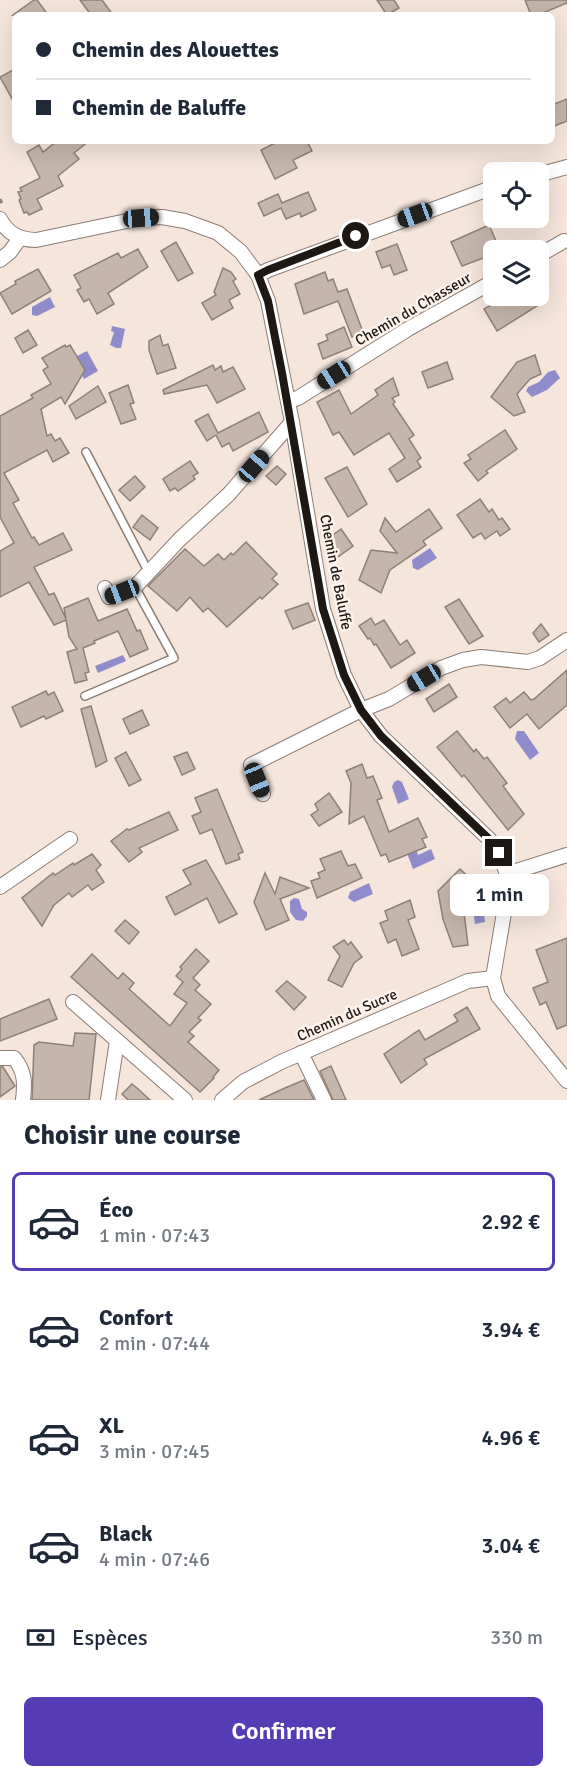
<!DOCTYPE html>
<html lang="fr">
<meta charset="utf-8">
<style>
:root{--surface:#fff;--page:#f6f6f7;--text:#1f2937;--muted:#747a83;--line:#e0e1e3;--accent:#553cb4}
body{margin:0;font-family:Signika,sans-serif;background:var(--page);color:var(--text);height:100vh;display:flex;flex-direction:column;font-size:22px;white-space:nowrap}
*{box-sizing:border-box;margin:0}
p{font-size:20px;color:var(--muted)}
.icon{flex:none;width:33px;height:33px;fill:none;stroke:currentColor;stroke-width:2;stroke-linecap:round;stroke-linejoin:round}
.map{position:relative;height:1100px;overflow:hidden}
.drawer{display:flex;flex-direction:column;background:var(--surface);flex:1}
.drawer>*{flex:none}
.guide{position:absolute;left:12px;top:12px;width:543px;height:132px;border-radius:9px;box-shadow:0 6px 24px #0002;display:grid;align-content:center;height:132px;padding:0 24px;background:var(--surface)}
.controls{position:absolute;left:483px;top:162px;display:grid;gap:12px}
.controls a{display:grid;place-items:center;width:66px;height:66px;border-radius:9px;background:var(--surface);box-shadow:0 6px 24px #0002;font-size:30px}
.end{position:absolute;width:27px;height:27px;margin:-14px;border:8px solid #1d1814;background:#fff;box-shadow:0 0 0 3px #fff}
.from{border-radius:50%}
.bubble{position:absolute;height:42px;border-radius:9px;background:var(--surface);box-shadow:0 6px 24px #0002;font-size:20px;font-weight:600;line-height:42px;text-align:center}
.car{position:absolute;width:18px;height:36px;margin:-18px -9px;border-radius:8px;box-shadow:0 0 4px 2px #0007;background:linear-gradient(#222 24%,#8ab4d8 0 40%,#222 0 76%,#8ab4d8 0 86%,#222 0)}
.guide b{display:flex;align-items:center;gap:21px;height:57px;font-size:22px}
.guide b+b{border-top:2px solid var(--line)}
.guide i{width:15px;height:15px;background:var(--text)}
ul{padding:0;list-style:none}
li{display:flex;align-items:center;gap:18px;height:99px;margin:0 12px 9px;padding:0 12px;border:3px solid transparent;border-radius:9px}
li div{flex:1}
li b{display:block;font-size:22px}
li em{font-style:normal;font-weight:600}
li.on{border-color:var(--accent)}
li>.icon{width:54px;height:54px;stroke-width:1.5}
h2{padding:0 24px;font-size:27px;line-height:72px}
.pay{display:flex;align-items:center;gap:15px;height:66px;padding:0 24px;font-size:22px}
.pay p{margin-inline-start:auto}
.action{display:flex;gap:12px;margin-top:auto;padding:12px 24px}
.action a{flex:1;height:69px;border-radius:9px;background:var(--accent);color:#fff;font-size:24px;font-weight:600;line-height:69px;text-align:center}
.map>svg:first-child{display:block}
.water{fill:#908ccc}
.building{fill:#c5b5ab;stroke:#8f8077;stroke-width:1.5}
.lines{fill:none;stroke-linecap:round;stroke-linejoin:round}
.lane-casing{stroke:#8c7d74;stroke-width:10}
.street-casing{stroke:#8c7d74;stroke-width:16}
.path{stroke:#8b8079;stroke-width:3;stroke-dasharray:4.5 4.5;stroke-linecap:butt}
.lane{stroke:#fff;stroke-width:7}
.street{stroke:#fff;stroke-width:14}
.route{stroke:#1d1814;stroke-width:8}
.labels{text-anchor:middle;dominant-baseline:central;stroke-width:5;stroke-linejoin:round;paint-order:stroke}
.street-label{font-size:15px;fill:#1d1814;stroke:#fef4ed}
</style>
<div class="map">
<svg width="567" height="1100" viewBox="0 0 567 1100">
<rect width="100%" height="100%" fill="#f5e5db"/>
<g class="water">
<path d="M50,297L55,307L37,316L32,315V307Z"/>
<path d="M112,326L125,329L121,348H116L110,345L114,332L111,331Z"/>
<path d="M87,351L98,371L84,379L80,372L85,370L77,356Z"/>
<path d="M555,370L560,378L547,390L532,397L526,391L528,387L539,382L548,372Z"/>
<path d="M430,548L437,558L418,570L413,568L412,560Z"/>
<path d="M123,655L126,661L98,673L95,666Z"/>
<path d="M517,731H524L539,753L530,760L515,739Z"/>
<path d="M398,780L402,782L409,799L398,804L392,787L394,782Z"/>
<path d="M416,849L418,855L431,849L435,859L413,869L407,853Z"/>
<path d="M369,883L373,894L354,902L348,898L350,892Z"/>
<path d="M294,898L299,899L302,909L307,912V916L303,921L296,920L290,912V901Z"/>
<path d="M488,899V903L483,905L485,922L475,924L472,901Z"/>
</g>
<g class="building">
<path d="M34,0H37L48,15H13Z"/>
<path d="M80,0H102L113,15H91Z"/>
<path d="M377,0H394L399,8L387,15Z"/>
<path d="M525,0H567V3L538,15H531Z"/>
<path d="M15,69V104L0,77Z"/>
<path d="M567,99V121L552,127V105Z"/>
<path d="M57,141H89L74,153L79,159L58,176L63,186L37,199L42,209L29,215L27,212L24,213L19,200L21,199L18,192L22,191L20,188L40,178L27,152L39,145L43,152Z"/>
<path d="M279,141H307L312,151L293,160L297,168L275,179L261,150Z"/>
<path d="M308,192L316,210L301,217L300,213L286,219L281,208L264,216L258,203L278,194L282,203Z"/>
<path d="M489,225L500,250H494V254L462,266L451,242Z"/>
<path d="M176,242L193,273L178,281L161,251Z"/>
<path d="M397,244L407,270L394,275L390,265L382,268L376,252Z"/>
<path d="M138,249L148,267L108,293L114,304L97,314L89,299L84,302L77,290L81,288L74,275L118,253L121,258Z"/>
<path d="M223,268L231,272L236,279L233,281L240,294L229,300L233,308L212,320L202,303L216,295L214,292Z"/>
<path d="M38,269L51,291L12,314L0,293L16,284L15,281Z"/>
<path d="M325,272L328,281L333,279L338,292L347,289L363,332L352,337L338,301L304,314L295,284Z"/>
<path d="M507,296H535L540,304L497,331L484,309Z"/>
<path d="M344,327L352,347L323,359L318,344L328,340L326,335Z"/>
<path d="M28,330L37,345L23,353L15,338Z"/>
<path d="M160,335L163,346L168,344L176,368L157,374L149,350V341Z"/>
<path d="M65,345L66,347L70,345L85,370L65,404L61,397L41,409L47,436L51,434L55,441L60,438L69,453L53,462L47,450L4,473L19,500L13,503L32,538L34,537L39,545L63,533L72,550L34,567L49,595L54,593L66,619L64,608L88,598L98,621L127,609L137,631L140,630L148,649L130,657L118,631L94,641L95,643L83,648L89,672L85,673L87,680L75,683L67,652L77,649L69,637L66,620L54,625L29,582L0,597V551L14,543L0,517V416L33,398L31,395L51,384L43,370L48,367L42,358Z"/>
<path d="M535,355L541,374L530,379L517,394L525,412L514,416L491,397L517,362Z"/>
<path d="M447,362L453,379L428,388L422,372Z"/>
<path d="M213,365L215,370L221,366L223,372L233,367L245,389L217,403L207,385L164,394L163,390Z"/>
<path d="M393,378L399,395L392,398L395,402L393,404L414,435L409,439L421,458L417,461L421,467L397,482L389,469L405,458L389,433L354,455L339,432L333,435L317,402L339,390L351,414L378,395L375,390Z"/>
<path d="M128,385L134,403L130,404L136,419L121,424L109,393Z"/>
<path d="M98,386L106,402L76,419L69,406Z"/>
<path d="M259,412L268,432L233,451L229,443L222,447L216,435L207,441L195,421L208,414L218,433Z"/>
<path d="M505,430L517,449L486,471L488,473L478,481L464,463L471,459L468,455Z"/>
<path d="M190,461L198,473L193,476L195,479L178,491L175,488L170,491L163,479Z"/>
<path d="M277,466L286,474L276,485L266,476Z"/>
<path d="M347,467L367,504L348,517L325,478Z"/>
<path d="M135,476L145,487L130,501L119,490Z"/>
<path d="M480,499L489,512L492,509L499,520L502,518L510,529L500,536L497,531L485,539L481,533L473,538L457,515Z"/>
<path d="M429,509L442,528L423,541L426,545L390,570L381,593L359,580L371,550L397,553L380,531L385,518L396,532Z"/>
<path d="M142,515L158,528L150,540L133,527Z"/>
<path d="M341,529L353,546L338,557L326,540Z"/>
<path d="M246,542L277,574L272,579L278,584L262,599L260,597L227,627L208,608L203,612L190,597L177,611L148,586L185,549L204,566L218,554L224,560L231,553L233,555Z"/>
<path d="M459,599L483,636L469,644L445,607Z"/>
<path d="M308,603L315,620L293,629L285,611Z"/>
<path d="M371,618L375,625L384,620L400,645L407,640L415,653L391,668L376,644L374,645L370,638L368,639L359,626Z"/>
<path d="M541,624L549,635L539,642L533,633Z"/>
<path d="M567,670V705L539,729L527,714L510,728L494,707L506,698L510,703L524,692L531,700L534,699Z"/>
<path d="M449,684L457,697L434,712L426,699Z"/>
<path d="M46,691L48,695L54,692L63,711L46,719L44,716L21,727L12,707Z"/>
<path d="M91,706L107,761L96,767L81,709Z"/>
<path d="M142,710L149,725L130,734L123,719Z"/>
<path d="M457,731L474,752L476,749L484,759L487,757L507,783L503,786L524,814L508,830L464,775L462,777L437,747Z"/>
<path d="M126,752L141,780L129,786L115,758Z"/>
<path d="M187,752L195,769L182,775L174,757Z"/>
<path d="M362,764L367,778L373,776L382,798L377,800L389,832L418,818L427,837L422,839L426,847L389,862L386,854L381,856L364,816L349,824L351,783L346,771Z"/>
<path d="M217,789L243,852L238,854L240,859L226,864L212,829L200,834L192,816L201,812L195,798Z"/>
<path d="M329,793L342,812L319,826L311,815L318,810L315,804Z"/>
<path d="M169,812L178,830L139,848L142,852L129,862L111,841L127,829L129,830Z"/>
<path d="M341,851L348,866L355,864L362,878L317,898L311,881L320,878L318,873L325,870L320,859Z"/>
<path d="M92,854L101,865L96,870L104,882L92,890L88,885L72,897L69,893L54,905L42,926L22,898L53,873L55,875L73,863L74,865Z"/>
<path d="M206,860L237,914L219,923L207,898L175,915L166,897L191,884L183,870Z"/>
<path d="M460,869L475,883L462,896L468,945L453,947L443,919L438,891Z"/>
<path d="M265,873L275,894L280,877L309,888L280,899L289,920L266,930L254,902Z"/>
<path d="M410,900L415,917L408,920L419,949L402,956L396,939L388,943L380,923L388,920L385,911Z"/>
<path d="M125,920L139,932L129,944L115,931Z"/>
<path d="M567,938V1025L557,1029L546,1002L540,1005L533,988L548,982L536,950Z"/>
<path d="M344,940L348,945L351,942L362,957L354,963L342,987L328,980L340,956L333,947Z"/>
<path d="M196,949L209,961L193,978L200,985L195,990L211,1004L198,1018L201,1020L189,1032L194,1036L188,1042L219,1070L213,1077L214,1078L200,1092L71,977L92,954L118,979L123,973L134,983L129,989L170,1026L187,1003L174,994L183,982L176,976L182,969L180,967Z"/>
<path d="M287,981L306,997L294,1010L276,991Z"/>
<path d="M49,999L57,1019L0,1041V1019Z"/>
<path d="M467,1007L480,1029L424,1059L427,1064L401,1083L384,1054L419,1030L425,1040L458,1021L454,1015Z"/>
<path d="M75,1033L96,1034L89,1100H32L34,1045L39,1042L73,1046Z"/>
<path d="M331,1066L346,1100H333L320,1071Z"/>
<path d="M0,1067H3L15,1086L0,1097Z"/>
<path d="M304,1080L314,1100H259L285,1088Z"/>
<path d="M132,1084L137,1088L150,1100H128L122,1094Z"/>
</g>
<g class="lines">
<g class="lane-casing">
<g id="lane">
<path d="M86,452L149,573"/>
<path d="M85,696L174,658L135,587"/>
</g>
</g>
<g class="street-casing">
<g id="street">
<path d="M538,175L567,167"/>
<path d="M0,219C7,233 20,240 36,240L141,218L162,217L185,221L218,233L241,252L258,275L268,301L292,422L323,609L344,675L361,710L381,736L489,839L499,853L507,874L508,889L493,978L498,996L567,1081"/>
<path d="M538,256L564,241"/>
<path d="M0,260L10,252L20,238"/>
<path d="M258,275L268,270L494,187"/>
<path d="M288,401L298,398L408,329L494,281"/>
<path d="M105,588L109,597L135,587L180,539L228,495L292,422"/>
<path d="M263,794L251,765L361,710L389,699L441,668L463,660L481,657L528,662L540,658L567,640"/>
<path d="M507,874L567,855"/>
<path d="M0,887L70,839"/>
<path d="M73,1002L185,1100"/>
<path d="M301,1053L324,1100"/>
<path d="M0,1058H14C25,1071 25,1083 23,1100"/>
<path d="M108,1100L117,1041"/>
<path d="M222,1100L243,1082L281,1062L468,981L493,978"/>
</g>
</g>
<path class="path" d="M0,199L3,206"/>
<use href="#lane" class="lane"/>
<use href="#street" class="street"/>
</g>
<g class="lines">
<path class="route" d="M356,236L268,270L258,275L268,301L282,373L323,609L344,675L361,710L381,736L489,839L499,853"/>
</g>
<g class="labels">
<g class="street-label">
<text transform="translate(413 309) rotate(-30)">Chemin du Chasseur</text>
<text transform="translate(336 572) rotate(79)">Chemin de Baluffe</text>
<text transform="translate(347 1015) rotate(-24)">Chemin du Sucre</text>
</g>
</g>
</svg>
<div class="controls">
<a><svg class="icon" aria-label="locate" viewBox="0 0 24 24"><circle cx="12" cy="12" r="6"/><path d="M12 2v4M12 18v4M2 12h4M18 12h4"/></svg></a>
<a><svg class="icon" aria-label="layers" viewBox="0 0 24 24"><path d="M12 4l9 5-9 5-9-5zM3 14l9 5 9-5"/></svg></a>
</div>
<i class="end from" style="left:356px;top:236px"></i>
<i class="end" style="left:499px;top:853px"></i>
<div class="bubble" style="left:450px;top:874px;width:99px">1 min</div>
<i class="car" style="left:415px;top:215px;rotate:250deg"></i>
<i class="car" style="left:141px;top:218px;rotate:86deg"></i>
<i class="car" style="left:334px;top:375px;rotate:238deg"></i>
<i class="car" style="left:254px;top:466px;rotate:41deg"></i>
<i class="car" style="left:122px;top:592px;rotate:249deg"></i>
<i class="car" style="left:424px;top:678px;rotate:239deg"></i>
<i class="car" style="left:257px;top:780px;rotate:158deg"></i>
<div class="guide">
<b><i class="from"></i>Chemin des Alouettes</b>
<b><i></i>Chemin de Baluffe</b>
</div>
</div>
<section class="drawer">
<h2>Choisir une course</h2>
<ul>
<li class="on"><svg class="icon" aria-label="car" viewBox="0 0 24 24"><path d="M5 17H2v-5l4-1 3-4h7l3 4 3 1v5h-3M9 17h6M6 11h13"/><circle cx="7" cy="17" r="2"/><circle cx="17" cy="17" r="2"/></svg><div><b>Éco</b><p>1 min · 07:43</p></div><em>2.92 €</em></li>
<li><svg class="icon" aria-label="car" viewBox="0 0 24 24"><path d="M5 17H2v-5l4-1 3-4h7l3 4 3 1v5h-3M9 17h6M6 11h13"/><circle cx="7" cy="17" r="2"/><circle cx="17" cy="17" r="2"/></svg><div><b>Confort</b><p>2 min · 07:44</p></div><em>3.94 €</em></li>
<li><svg class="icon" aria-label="car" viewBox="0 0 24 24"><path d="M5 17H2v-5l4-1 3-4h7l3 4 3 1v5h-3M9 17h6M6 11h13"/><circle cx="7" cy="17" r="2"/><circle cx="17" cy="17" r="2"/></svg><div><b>XL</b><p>3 min · 07:45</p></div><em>4.96 €</em></li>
<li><svg class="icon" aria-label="car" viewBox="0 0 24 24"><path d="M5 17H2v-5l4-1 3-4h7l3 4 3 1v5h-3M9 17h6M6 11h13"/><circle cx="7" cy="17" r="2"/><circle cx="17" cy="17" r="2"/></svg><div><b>Black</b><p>4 min · 07:46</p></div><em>3.04 €</em></li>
</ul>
<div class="pay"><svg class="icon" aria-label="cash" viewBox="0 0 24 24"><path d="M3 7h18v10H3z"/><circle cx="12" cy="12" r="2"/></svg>Espèces<p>330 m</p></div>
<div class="action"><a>Confirmer</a></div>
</section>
